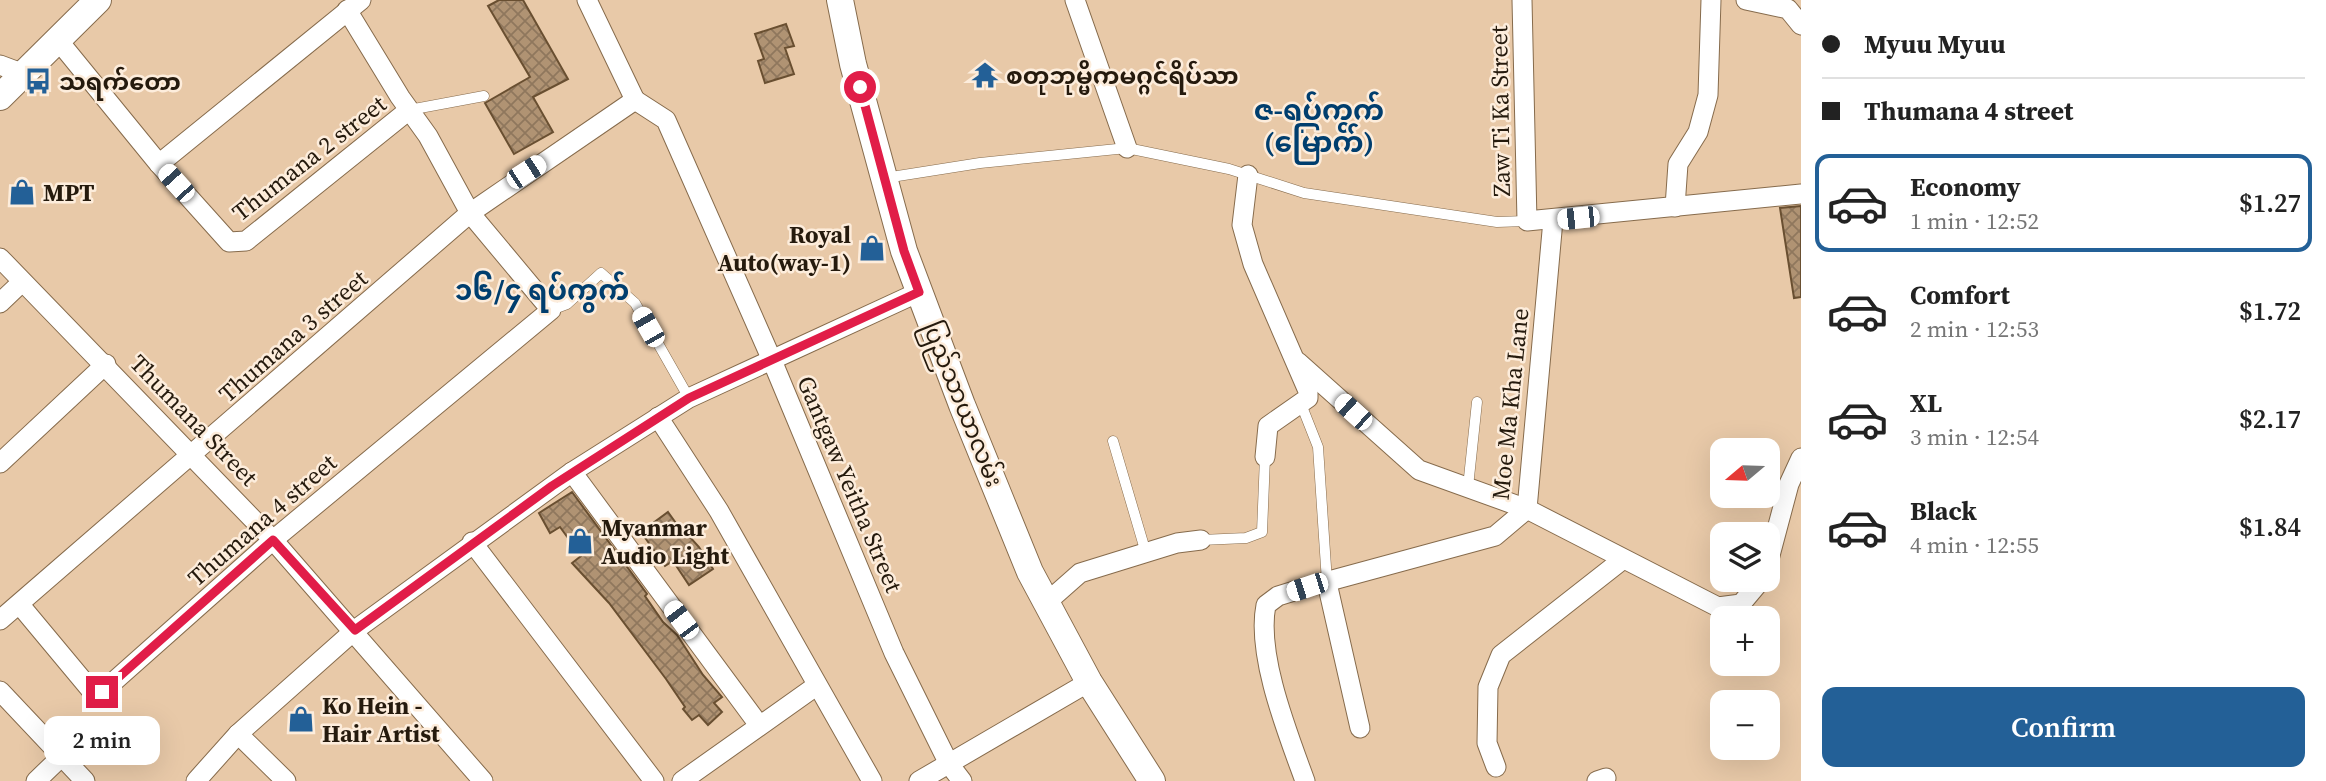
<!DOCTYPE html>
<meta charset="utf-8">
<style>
:root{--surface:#fff;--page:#f6f6f6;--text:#222;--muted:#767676;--line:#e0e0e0;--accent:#236097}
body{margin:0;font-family:"Source Serif 4","Noto Sans Myanmar",serif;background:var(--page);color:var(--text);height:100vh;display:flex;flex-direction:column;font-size:26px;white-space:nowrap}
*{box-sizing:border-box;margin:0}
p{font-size:23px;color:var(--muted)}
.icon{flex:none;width:38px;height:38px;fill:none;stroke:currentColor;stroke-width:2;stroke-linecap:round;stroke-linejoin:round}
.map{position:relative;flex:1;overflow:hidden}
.panel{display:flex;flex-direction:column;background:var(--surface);width:525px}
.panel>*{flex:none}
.hud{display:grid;align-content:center;height:154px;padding:0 21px;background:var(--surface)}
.needle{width:46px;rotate:251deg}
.buttons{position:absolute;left:1710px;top:438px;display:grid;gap:14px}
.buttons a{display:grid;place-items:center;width:70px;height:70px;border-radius:14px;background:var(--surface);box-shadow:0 7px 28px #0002;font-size:35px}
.end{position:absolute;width:32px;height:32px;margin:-16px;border:9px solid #e11d48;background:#fff;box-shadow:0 0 0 4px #fff}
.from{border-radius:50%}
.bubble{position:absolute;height:49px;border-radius:14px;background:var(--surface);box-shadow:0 7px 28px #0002;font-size:23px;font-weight:600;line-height:49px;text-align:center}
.car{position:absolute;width:21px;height:42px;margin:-21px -10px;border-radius:9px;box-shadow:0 0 5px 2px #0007;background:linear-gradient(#fff 24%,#345 0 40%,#fff 0 76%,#345 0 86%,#fff 0)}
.hud b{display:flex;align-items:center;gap:24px;height:66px;font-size:26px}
.hud b+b{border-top:2px solid var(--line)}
.hud i{width:18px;height:18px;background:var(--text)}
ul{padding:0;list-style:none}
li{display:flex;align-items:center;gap:21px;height:98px;margin:0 14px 10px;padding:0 7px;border:4px solid transparent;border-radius:14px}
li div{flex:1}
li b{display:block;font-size:26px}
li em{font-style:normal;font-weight:600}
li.on{border-color:var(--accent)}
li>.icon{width:63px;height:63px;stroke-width:1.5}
.primary-button{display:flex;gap:14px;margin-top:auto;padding:14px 21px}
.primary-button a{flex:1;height:80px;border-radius:14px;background:var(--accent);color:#fff;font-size:28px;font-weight:600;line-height:80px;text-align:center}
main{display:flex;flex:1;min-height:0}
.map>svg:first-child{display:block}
.building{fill:url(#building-cross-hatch);stroke:#694f31;stroke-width:2}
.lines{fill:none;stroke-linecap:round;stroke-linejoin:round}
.lane-casing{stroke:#866b4c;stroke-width:11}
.street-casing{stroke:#866b4c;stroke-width:21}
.secondary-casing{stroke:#866b4c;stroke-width:28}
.lane{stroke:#fff;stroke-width:10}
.street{stroke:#fff;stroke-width:19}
.secondary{stroke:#fff;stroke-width:26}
.route{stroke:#e11d48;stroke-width:9}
.labels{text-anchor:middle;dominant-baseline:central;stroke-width:5;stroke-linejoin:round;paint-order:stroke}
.poi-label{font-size:24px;font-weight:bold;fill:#251a0d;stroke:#fdeddc;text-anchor:start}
.street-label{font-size:24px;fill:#251a0d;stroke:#fdeddc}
.quarter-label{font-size:28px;font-weight:bold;fill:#003e6e;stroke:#fdeddc}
</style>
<main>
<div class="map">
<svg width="1801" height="781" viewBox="0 0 1801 781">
<defs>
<pattern id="building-cross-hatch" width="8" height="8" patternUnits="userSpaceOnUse" patternTransform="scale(1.75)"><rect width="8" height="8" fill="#b09373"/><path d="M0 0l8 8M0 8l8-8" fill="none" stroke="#8f775d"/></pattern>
</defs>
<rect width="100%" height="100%" fill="#e8c9a8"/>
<g class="building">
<path d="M499,0H523L568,79L533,97L553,132L514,154L485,103L530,77L488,6Z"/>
<path d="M786,24L794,46L785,48L794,74L765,83L758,61L764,59L755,34Z"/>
<path d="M1801,206V297L1794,298L1780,208Z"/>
<path d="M572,492L647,594L645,596L663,622L677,635L703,675L722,697L714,703L722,712L708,725L699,715L692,720L683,709L685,707L666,679L609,603L572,563L581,556L560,527L550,533L539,513Z"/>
<path d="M668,512L686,537L688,535L699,547L713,569L689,585L673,561L665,566L641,532Z"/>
</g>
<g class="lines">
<g class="lane-casing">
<g id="lane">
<path d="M409,110L484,96"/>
<path d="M885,178L980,163L1127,148L1229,169L1304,193L1497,222L1527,221"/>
<path d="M551,310L567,304L601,273L635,303L689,398"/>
<path d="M1301,404L1318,447L1327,582"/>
<path d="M1113,441L1146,553"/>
<path d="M1468,487L1477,402"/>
<path d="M1201,540L1246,538L1262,532L1265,457"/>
</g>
</g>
<g class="street-casing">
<g id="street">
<path d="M587,0L635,100"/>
<path d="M1075,0L1127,148"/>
<path d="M1522,0L1527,221L1801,194"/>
<path d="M1746,0L1788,9L1801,25"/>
<path d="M57,39L159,164L229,242L246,241L409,110"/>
<path d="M0,65L24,74"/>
<path d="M635,100L666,120L771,358L894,653L949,764L962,781"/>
<path d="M159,164L361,0"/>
<path d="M1248,175L1242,225L1253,264L1308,391V398L1268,426L1265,457"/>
<path d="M1675,207L1678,164L1698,132L1708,95L1711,0"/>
<path d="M0,258L273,540L483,781"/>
<path d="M0,303L22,282"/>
<path d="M1298,362L1419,470L1527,509L1718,607L1741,604L1762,579"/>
<path d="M658,417L719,511L872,781"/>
<path d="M0,463L106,364"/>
<path d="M572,472L759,725"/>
<path d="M472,542L654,781"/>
<path d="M1768,563L1789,484L1801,458"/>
<path d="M1327,583L1360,728"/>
<path d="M1046,603L1080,573L1177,543L1201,540"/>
<path d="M20,605L90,689L102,692L273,540L551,310L470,213L428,136L400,97L347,10"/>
<path d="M0,620L470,213L635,100"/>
<path d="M0,691L85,781"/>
<path d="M238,734L286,781"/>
<path d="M1496,767L1487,743L1488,687L1501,655L1622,560"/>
<path d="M36,781L60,758"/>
<path d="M196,781L238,734L355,630L572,472L689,398L919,292"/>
<path d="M682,781L816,686"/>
<path d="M919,781L1089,682"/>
<path d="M1305,781C1288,734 1256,655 1266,605L1278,596L1307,587L1495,536L1527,509L1553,220"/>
<path d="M1597,781L1606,778"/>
</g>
</g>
<g class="secondary-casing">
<g id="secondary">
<path d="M840,0L853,64L904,251L962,405L1030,572L1089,682L1152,781"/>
<path d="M0,97L98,0"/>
</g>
</g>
<use href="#lane" class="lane"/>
<use href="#street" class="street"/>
<use href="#secondary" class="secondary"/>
</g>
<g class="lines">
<path class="route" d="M102,692L273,540L355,630L552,486L689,398L919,292L904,251L860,87"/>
</g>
<defs>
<g id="temple-bare" transform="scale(2.1)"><path d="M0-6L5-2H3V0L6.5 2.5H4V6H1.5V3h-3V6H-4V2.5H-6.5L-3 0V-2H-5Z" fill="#236097" stroke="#fdeddc" stroke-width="2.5" paint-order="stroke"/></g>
<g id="bus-bare" transform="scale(2.1)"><path d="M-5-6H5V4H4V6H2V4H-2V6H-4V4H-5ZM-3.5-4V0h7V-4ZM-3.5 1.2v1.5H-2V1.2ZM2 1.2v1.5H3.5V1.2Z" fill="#236097" stroke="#fdeddc" stroke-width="2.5" paint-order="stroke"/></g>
<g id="shop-bare" transform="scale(2.1)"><path d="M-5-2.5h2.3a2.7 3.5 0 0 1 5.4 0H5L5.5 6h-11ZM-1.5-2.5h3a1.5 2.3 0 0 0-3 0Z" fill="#236097" stroke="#fdeddc" stroke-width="2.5" paint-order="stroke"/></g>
</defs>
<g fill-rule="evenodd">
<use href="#temple-bare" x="985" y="75"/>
<use href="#bus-bare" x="38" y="81"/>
<use href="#shop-bare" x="22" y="192"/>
<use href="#shop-bare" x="872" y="248"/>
<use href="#shop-bare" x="580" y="541"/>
<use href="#shop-bare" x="301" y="719"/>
</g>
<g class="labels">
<g class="poi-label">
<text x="1006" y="75">စတုဘုမ္မိကမဂ္ဂင်ရိပ်သာ</text>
<text x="59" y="81">သရက်တော</text>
<text x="43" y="192">MPT</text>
<text x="851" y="234" text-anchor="end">Royal<tspan x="851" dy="28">Auto(way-1)</tspan></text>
<text x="601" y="527">Myanmar<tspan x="601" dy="28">Audio Light</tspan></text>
<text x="322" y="705">Ko Hein -<tspan x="322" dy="28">Hair Artist</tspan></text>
</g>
<g class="street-label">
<text transform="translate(1500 111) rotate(-91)">Zaw Ti Ka Street</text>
<text transform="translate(309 158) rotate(-38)">Thumana 2 street</text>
<text transform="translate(293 336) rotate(-41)">Thumana 3 street</text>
<text transform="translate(963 404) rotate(68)">ပြည်သာယာလမ်း</text>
<text transform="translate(1510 404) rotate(-84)">Moe Ma Kha Lane</text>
<text transform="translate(194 420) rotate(46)">Thumana Street</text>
<text transform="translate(850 484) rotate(67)">Gantgaw Yeitha Street</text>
<text transform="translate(262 520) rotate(-41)">Thumana 4 street</text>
</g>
<g class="quarter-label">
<text x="1319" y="110">ဇ-ရပ်ကွက်<tspan x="1319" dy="32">(မြောက်)</tspan></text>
<text x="542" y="290">၁၆/၄ ရပ်ကွက်</text>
</g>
</g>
</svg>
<div class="buttons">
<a><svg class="needle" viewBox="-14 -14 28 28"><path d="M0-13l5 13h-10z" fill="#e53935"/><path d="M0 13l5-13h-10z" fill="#767676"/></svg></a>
<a><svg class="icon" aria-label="layers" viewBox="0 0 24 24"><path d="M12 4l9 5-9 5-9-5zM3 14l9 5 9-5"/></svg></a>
<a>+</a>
<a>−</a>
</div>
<i class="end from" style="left:860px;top:87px"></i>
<i class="end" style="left:102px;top:692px"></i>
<div class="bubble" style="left:44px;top:716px;width:116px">2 min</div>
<i class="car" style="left:526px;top:172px;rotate:57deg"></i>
<i class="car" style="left:176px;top:183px;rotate:318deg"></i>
<i class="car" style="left:1578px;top:218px;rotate:264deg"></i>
<i class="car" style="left:648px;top:327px;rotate:330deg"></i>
<i class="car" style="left:1353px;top:412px;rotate:312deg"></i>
<i class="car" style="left:1307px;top:587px;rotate:252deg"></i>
<i class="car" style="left:681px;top:620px;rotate:323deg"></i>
</div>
<section class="panel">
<div class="hud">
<b><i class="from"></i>Myuu Myuu</b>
<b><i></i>Thumana 4 street</b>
</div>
<ul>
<li class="on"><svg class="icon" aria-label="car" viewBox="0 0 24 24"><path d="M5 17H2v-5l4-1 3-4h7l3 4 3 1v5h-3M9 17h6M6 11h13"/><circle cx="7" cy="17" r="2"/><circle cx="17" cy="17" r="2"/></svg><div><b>Economy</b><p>1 min · 12:52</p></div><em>$1.27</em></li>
<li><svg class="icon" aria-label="car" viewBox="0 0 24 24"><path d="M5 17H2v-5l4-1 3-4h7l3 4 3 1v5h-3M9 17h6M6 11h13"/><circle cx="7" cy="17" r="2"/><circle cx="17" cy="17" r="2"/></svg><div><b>Comfort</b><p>2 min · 12:53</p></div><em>$1.72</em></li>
<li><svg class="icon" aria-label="car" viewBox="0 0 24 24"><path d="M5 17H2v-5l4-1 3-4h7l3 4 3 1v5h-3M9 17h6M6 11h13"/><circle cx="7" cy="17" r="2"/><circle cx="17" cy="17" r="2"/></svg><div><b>XL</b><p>3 min · 12:54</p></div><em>$2.17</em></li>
<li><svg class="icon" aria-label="car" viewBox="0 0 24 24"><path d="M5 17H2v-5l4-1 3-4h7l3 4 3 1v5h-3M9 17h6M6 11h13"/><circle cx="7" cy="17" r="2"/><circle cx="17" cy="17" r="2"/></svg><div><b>Black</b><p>4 min · 12:55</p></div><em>$1.84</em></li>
</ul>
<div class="primary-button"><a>Confirm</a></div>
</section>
</main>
